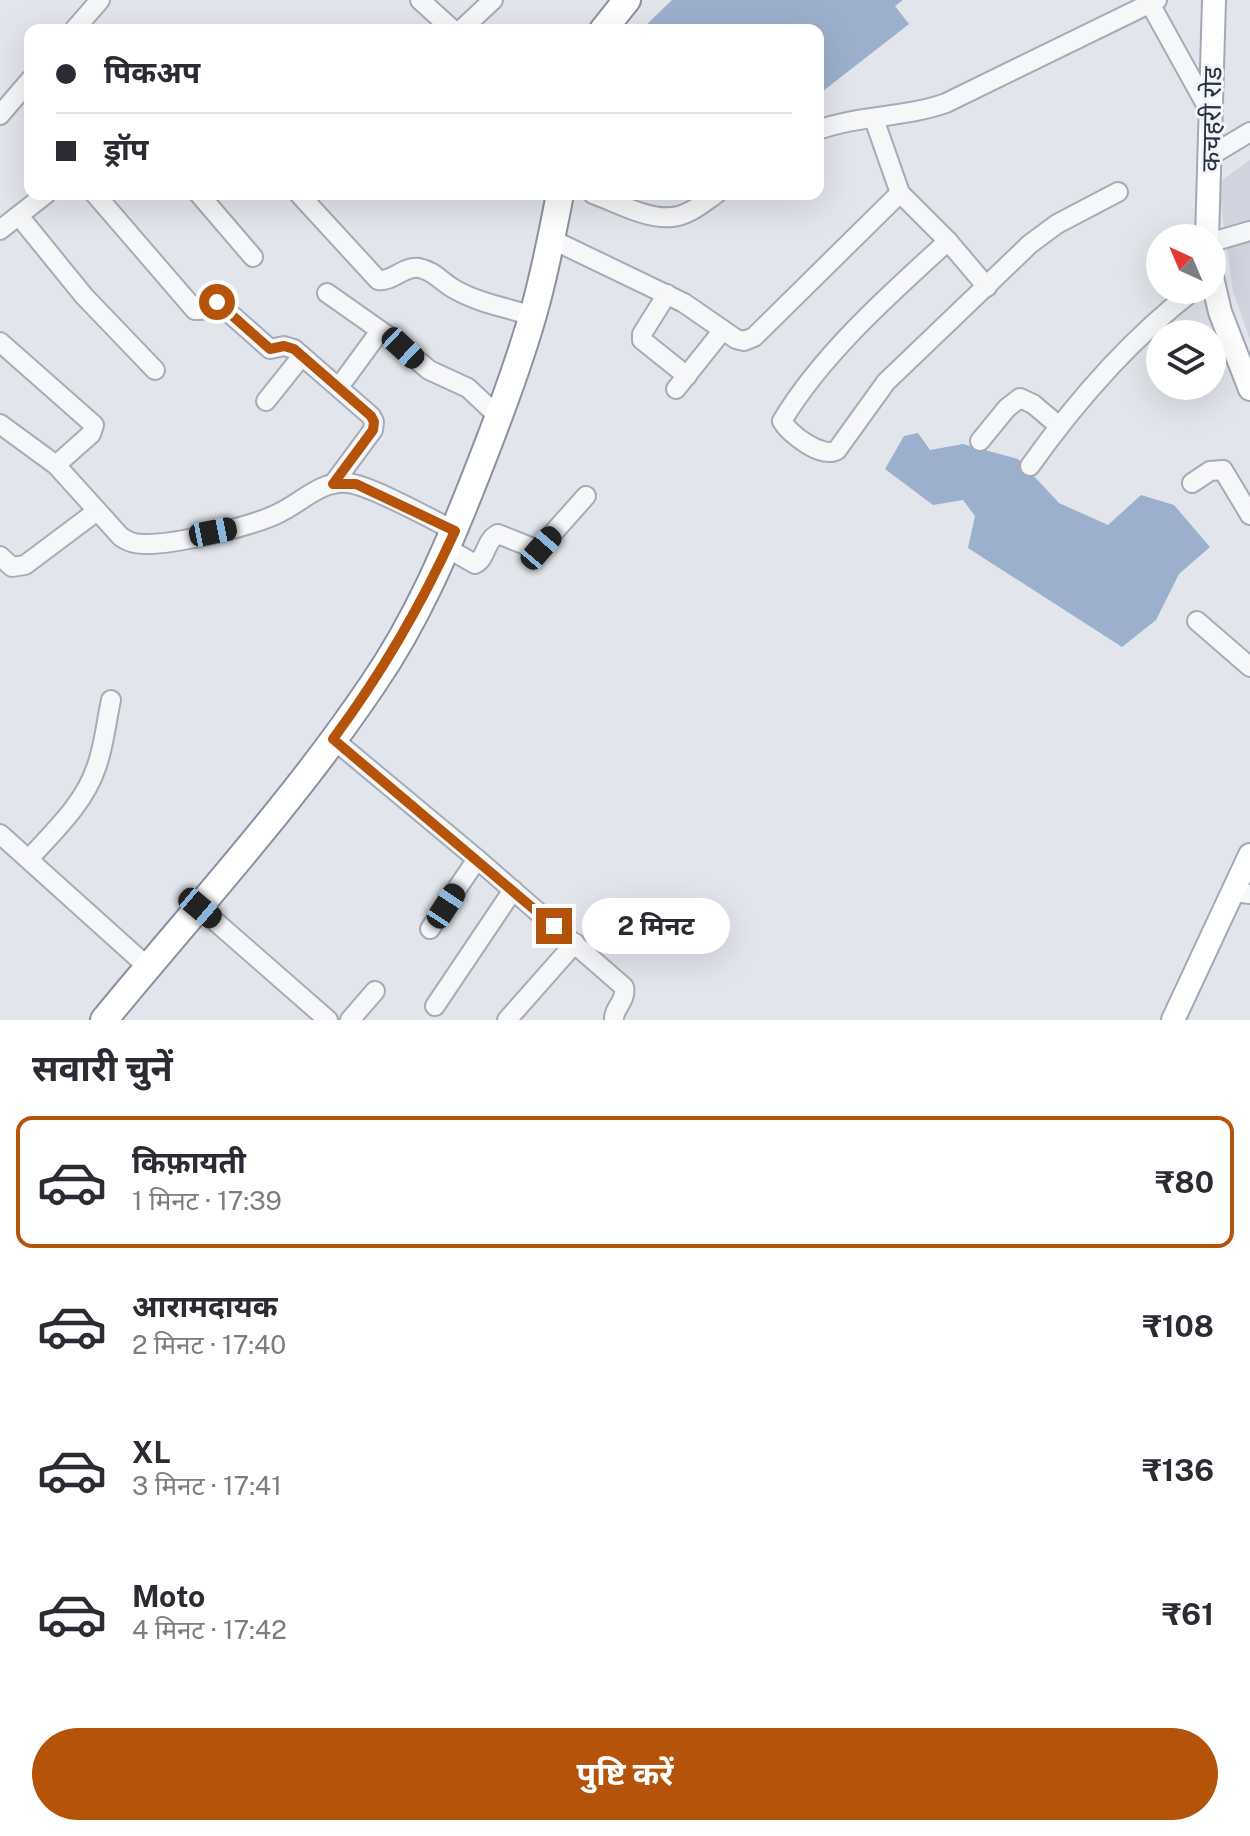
<!DOCTYPE html>
<html lang="hi">
<meta charset="utf-8">
<style>
:root{--surface:#fff;--page:#f7f7f7;--text:#2b2b33;--muted:#7c7c81;--line:#e1e1e2;--accent:#b45309}
body{margin:0;font-family:"Public Sans","Noto Sans Devanagari",sans-serif;background:var(--page);color:var(--text);height:100vh;display:flex;flex-direction:column;font-size:30px;white-space:nowrap}
*{box-sizing:border-box;margin:0}
p{font-size:26px;color:var(--muted)}
.icon{flex:none;width:44px;height:44px;fill:none;stroke:currentColor;stroke-width:2;stroke-linecap:round;stroke-linejoin:round}
.map{position:relative;height:1020px;overflow:hidden}
.side{display:flex;flex-direction:column;background:var(--surface);flex:1}
.side>*{flex:none}
.banner{position:absolute;left:24px;top:24px;width:800px;height:176px;border-radius:16px;box-shadow:0 8px 32px #0002;display:grid;align-content:center;height:176px;padding:0 32px;background:var(--surface)}
.needle{width:52px;rotate:316deg}
.controls{position:absolute;left:1146px;top:224px;display:grid;gap:16px}
.controls a{display:grid;place-items:center;width:80px;height:80px;border-radius:50%;background:var(--surface);box-shadow:0 8px 32px #0002;font-size:40px}
.end{position:absolute;width:36px;height:36px;margin:-18px;border:10px solid #b45309;background:#fff;box-shadow:0 0 0 4px #fff}
.from{border-radius:50%}
.bubble{position:absolute;height:56px;border-radius:28px;background:var(--surface);box-shadow:0 8px 32px #0002;font-size:26px;font-weight:700;line-height:56px;text-align:center}
.car{position:absolute;width:24px;height:48px;margin:-24px -12px;border-radius:10px;box-shadow:0 0 6px 2px #0007;background:linear-gradient(#222 24%,#8ab4d8 0 40%,#222 0 76%,#8ab4d8 0 86%,#222 0)}
.banner b{display:flex;align-items:center;gap:28px;height:76px;font-size:30px}
.banner b+b{border-top:2px solid var(--line)}
.banner i{width:20px;height:20px;background:var(--text)}
ul{padding:0;list-style:none}
li{display:flex;align-items:center;gap:24px;height:132px;margin:0 16px 12px;padding:0 16px;border:4px solid transparent;border-radius:16px}
li div{flex:1}
li b{display:block;font-size:30px}
li em{font-style:normal;font-weight:700}
li.current{border-color:var(--accent)}
li>.icon{width:72px;height:72px;stroke-width:1.5}
h2{padding:0 32px;font-size:36px;line-height:96px}
.action{display:flex;gap:16px;margin-top:auto;padding:16px 32px}
.action a{flex:1;height:92px;border-radius:48px;background:var(--accent);color:#fff;font-size:32px;font-weight:700;line-height:92px;text-align:center}
.map>svg:first-child{display:block}
.built{fill:#d0d4de}
.water{fill:#9cb0cd}
.lines{fill:none;stroke-linecap:round;stroke-linejoin:round}
.minor-casing{stroke:#a7abb6;stroke-width:22}
.major-casing{stroke:#a1a9b8;stroke-width:26}
.highway-casing{stroke:#8991a3;stroke-width:30}
.minor{stroke:#f6f7f9;stroke-width:18}
.major{stroke:#fff;stroke-width:22}
.highway{stroke:#fff;stroke-width:26}
.route{stroke:#b45309;stroke-width:10}
.labels{text-anchor:middle;dominant-baseline:central;stroke-width:6;stroke-linejoin:round;paint-order:stroke}
.street-label{font-size:26px;fill:#293145;stroke:#f2f5f9}
</style>
<div class="map">
<svg width="1250" height="1020" viewBox="0 0 1250 1020">
<rect width="100%" height="100%" fill="#e2e5eb"/>
<path class="built" d="M1250,160V339L1233,291L1218,183Z"/>
<g class="water">
<path d="M672,0H903L895,6L909,24L818,95V30H641Z"/>
<path d="M918,433L930,450L963,444L1018,459L1059,503L1108,525L1141,495L1174,505L1210,547L1179,574L1156,620L1122,647L968,548L975,516L963,500L933,505L885,469L904,436Z"/>
</g>
<g class="lines">
<g class="minor-casing">
<g id="minor">
<path d="M420,0L453,30"/>
<path d="M1148,0L1210,112"/>
<path d="M74,30L100,0"/>
<path d="M461,30L493,0"/>
<path d="M0,115L30,80"/>
<path d="M874,119L900,193"/>
<path d="M818,130C859,115 904,118 946,103L1157,0"/>
<path d="M1210,156L1250,132"/>
<path d="M95,194L195,310H201L213,301L217,302L270,349L284,346L294,349L371,416L374,422L373,430L333,484"/>
<path d="M199,194L253,257"/>
<path d="M299,194L378,280C393,282 403,266 419,268C435,271 442,283 456,290C479,303 508,308 533,316"/>
<path d="M593,194C616,202 647,220 672,217C688,216 703,203 716,194"/>
<path d="M19,216L84,296L155,370"/>
<path d="M0,230L46,194"/>
<path d="M551,239L684,303L736,339L744,341L754,337L900,193L948,241L987,287"/>
<path d="M948,241C891,293 822,354 782,421C789,434 822,459 837,450L886,382L1030,244L1057,224L1118,192"/>
<path d="M1212,242L1250,231"/>
<path d="M327,293L391,338L429,370L468,388L500,418"/>
<path d="M667,294L642,334V340L687,376"/>
<path d="M0,342L94,425L91,434L56,465"/>
<path d="M339,387L380,331"/>
<path d="M676,389L723,330"/>
<path d="M266,401L302,356"/>
<path d="M0,424L56,465L121,537C129,542 134,544 144,544C174,545 255,526 281,512C303,501 322,480 348,483C370,485 431,519 455,531"/>
<path d="M980,441L1007,408L1020,398L1033,404L1059,426"/>
<path d="M1030,466C1077,400 1129,340 1194,290"/>
<path d="M1192,483L1210,471L1223,470L1250,515"/>
<path d="M447,548L475,564C487,558 485,540 498,534L538,550L586,496"/>
<path d="M0,556L12,567L25,565L97,511"/>
<path d="M1197,621L1250,667"/>
<path d="M333,739L477,859L624,987C627,1001 613,1008 614,1020"/>
<path d="M0,834L149,968"/>
<path d="M29,859C53,832 84,804 96,768C104,747 106,723 111,700"/>
<path d="M1233,892L1250,894"/>
<path d="M200,908L328,1020"/>
<path d="M430,929L477,859"/>
<path d="M435,1006L513,890"/>
<path d="M350,1020L375,991"/>
<path d="M507,1020L575,943"/>
</g>
</g>
<g class="major-casing">
<g id="major">
<path d="M1207,238L1214,0"/>
<path d="M1212,277L1220,312L1250,389"/>
<path d="M1173,1020L1250,855"/>
</g>
</g>
<g class="highway-casing">
<g id="highway">
<path d="M603,30L627,0"/>
<path d="M104,1020C195,909 293,803 373,684C417,620 447,549 475,478C496,425 516,373 532,318C544,278 552,235 560,194"/>
</g>
</g>
<use href="#minor" class="minor"/>
<use href="#major" class="major"/>
<use href="#highway" class="highway"/>
</g>
<g class="lines">
<path class="route" d="M217,302L270,349L284,346L294,349L371,416L374,422L373,430L333,484H356L455,531C421,606 382,673 333,739L554,926"/>
</g>
<g class="labels">
<g class="street-label">
<text transform="translate(1211 119) rotate(-89)">कचहरी रोड</text>
</g>
</g>
</svg>
<div class="controls">
<a><svg class="needle" viewBox="-14 -14 28 28"><path d="M0-13l5 13h-10z" fill="#e53935"/><path d="M0 13l5-13h-10z" fill="#7c7c81"/></svg></a>
<a><svg class="icon" aria-label="layers" viewBox="0 0 24 24"><path d="M12 4l9 5-9 5-9-5zM3 14l9 5 9-5"/></svg></a>
</div>
<i class="end from" style="left:217px;top:302px"></i>
<i class="end" style="left:554px;top:926px"></i>
<div class="bubble" style="left:582px;top:898px;width:148px">2 मिनट</div>
<i class="car" style="left:403px;top:348px;rotate:133deg"></i>
<i class="car" style="left:213px;top:532px;rotate:79deg"></i>
<i class="car" style="left:541px;top:548px;rotate:41deg"></i>
<i class="car" style="left:446px;top:906px;rotate:33deg"></i>
<i class="car" style="left:200px;top:908px;rotate:130deg"></i>
<div class="banner">
<b><i class="from"></i>पिकअप</b>
<b><i></i>ड्रॉप</b>
</div>
</div>
<section class="side">
<h2>सवारी चुनें</h2>
<ul>
<li class="current"><svg class="icon" aria-label="car" viewBox="0 0 24 24"><path d="M5 17H2v-5l4-1 3-4h7l3 4 3 1v5h-3M9 17h6M6 11h13"/><circle cx="7" cy="17" r="2"/><circle cx="17" cy="17" r="2"/></svg><div><b>किफ़ायती</b><p>1 मिनट · 17:39</p></div><em>₹80</em></li>
<li><svg class="icon" aria-label="car" viewBox="0 0 24 24"><path d="M5 17H2v-5l4-1 3-4h7l3 4 3 1v5h-3M9 17h6M6 11h13"/><circle cx="7" cy="17" r="2"/><circle cx="17" cy="17" r="2"/></svg><div><b>आरामदायक</b><p>2 मिनट · 17:40</p></div><em>₹108</em></li>
<li><svg class="icon" aria-label="car" viewBox="0 0 24 24"><path d="M5 17H2v-5l4-1 3-4h7l3 4 3 1v5h-3M9 17h6M6 11h13"/><circle cx="7" cy="17" r="2"/><circle cx="17" cy="17" r="2"/></svg><div><b>XL</b><p>3 मिनट · 17:41</p></div><em>₹136</em></li>
<li><svg class="icon" aria-label="car" viewBox="0 0 24 24"><path d="M5 17H2v-5l4-1 3-4h7l3 4 3 1v5h-3M9 17h6M6 11h13"/><circle cx="7" cy="17" r="2"/><circle cx="17" cy="17" r="2"/></svg><div><b>Moto</b><p>4 मिनट · 17:42</p></div><em>₹61</em></li>
</ul>
<div class="action"><a>पुष्टि करें</a></div>
</section>
